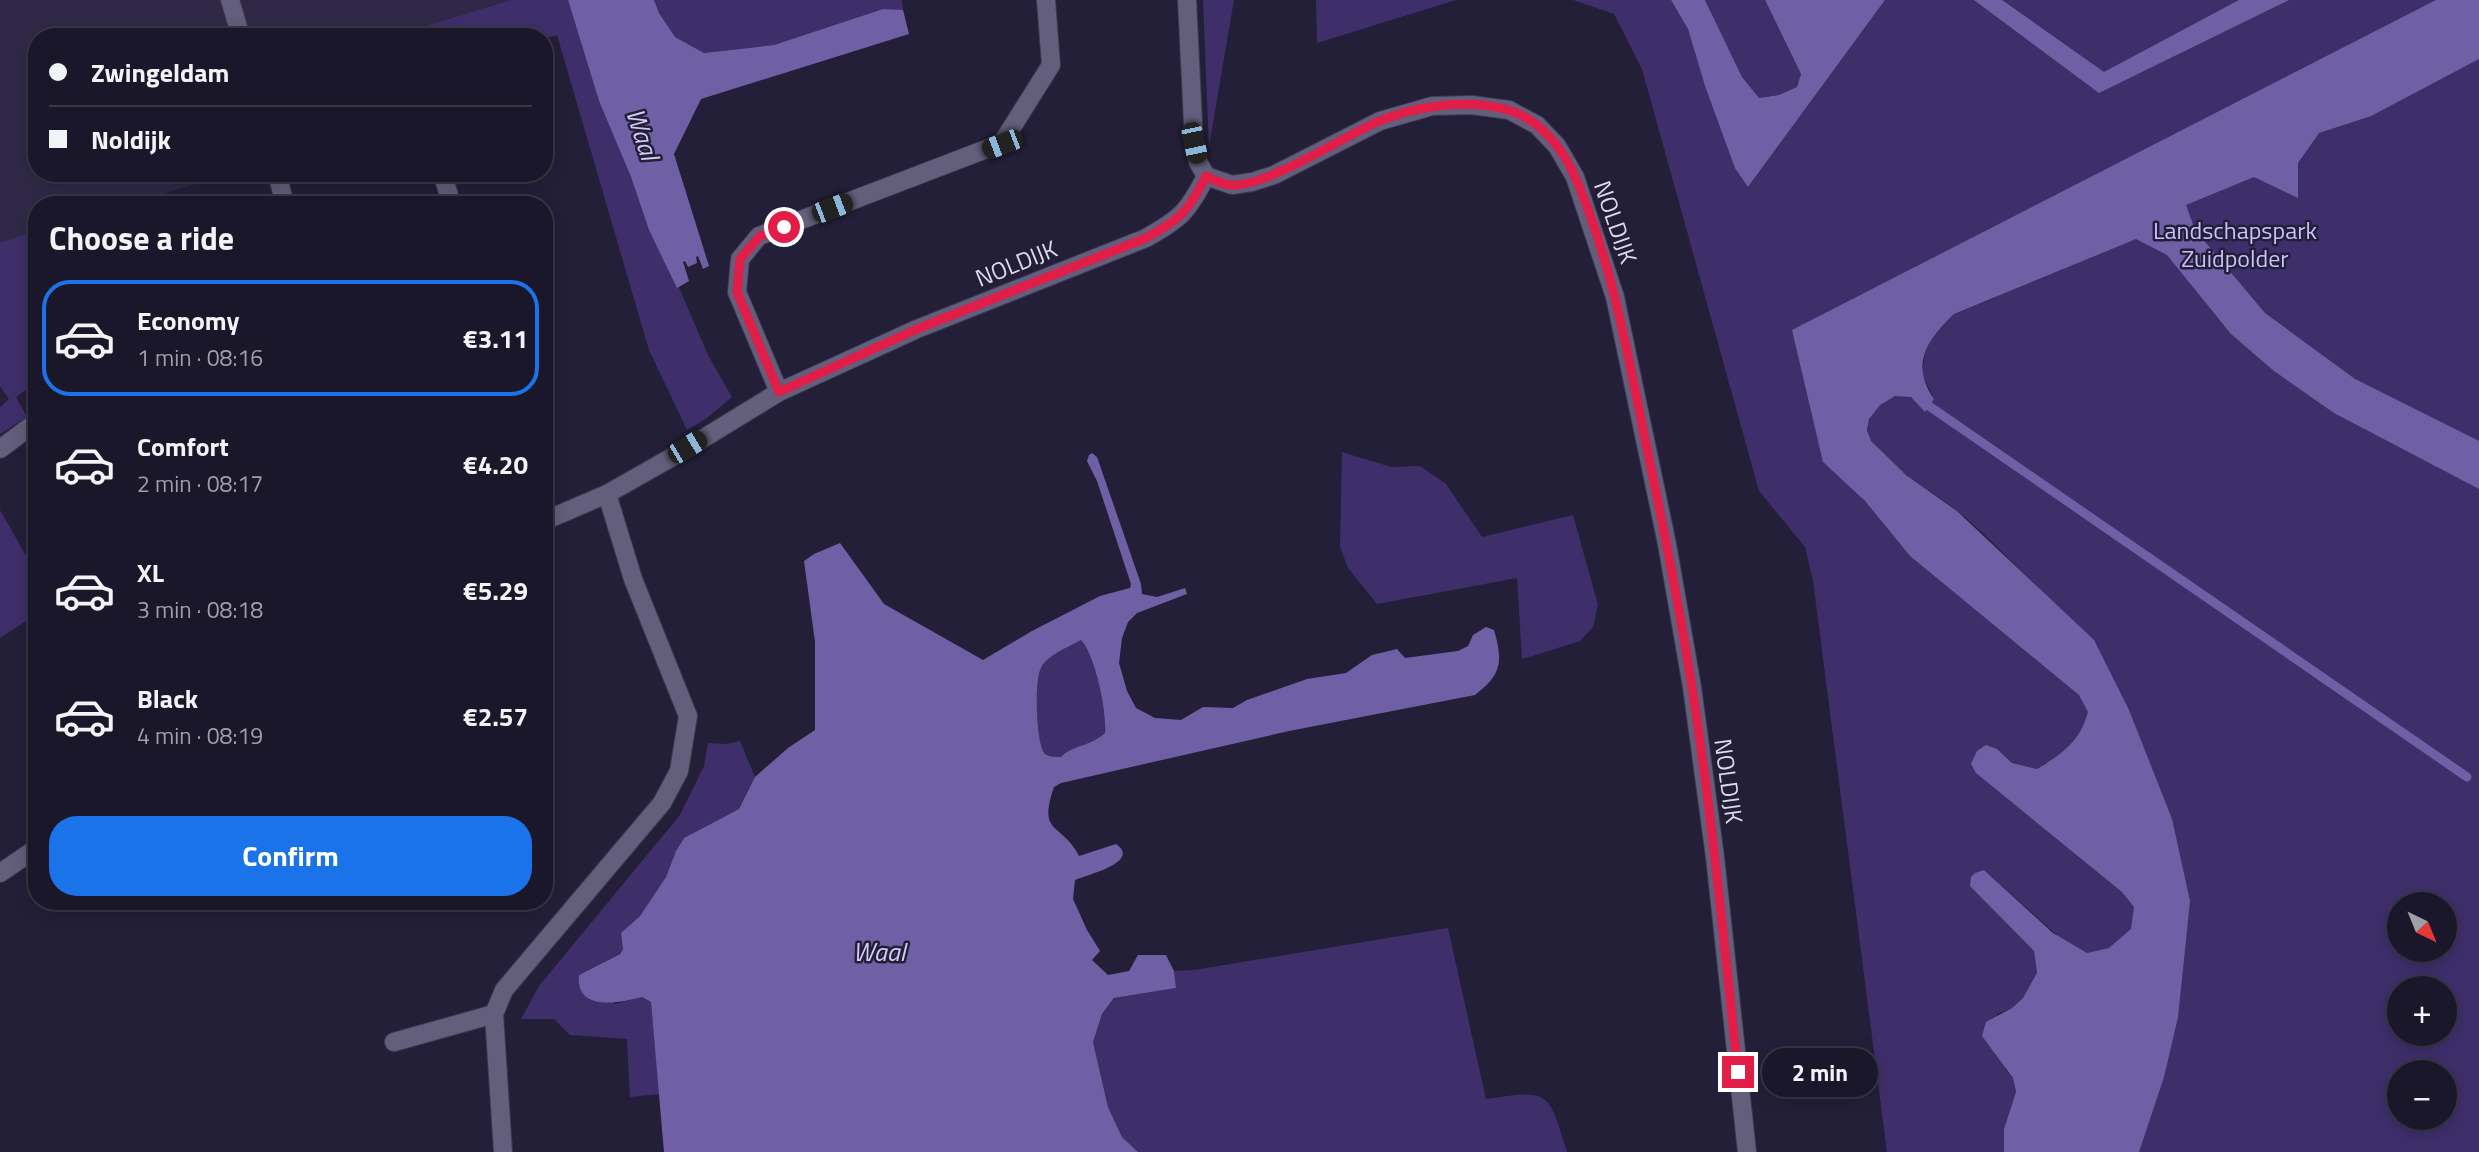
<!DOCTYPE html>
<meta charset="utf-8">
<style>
:root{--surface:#1b172a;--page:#242032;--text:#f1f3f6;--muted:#a09fa8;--line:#393647;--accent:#1a73e8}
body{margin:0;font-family:"Titillium Web",sans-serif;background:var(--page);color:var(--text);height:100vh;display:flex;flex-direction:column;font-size:26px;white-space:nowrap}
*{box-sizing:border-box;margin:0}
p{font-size:23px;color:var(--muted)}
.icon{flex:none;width:38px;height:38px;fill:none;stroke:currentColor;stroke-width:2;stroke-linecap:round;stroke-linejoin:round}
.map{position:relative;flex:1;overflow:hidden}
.details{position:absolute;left:28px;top:196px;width:525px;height:714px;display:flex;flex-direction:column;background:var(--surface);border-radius:28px;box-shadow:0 4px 18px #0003,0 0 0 2px var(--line)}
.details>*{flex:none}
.banner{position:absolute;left:28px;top:28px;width:525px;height:154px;border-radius:28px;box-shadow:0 4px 18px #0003,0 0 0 2px var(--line);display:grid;align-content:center;height:154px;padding:0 21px;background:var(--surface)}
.needle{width:46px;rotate:137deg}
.tools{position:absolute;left:2387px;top:892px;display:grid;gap:14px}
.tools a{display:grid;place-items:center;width:70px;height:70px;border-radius:50%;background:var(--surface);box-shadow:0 4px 18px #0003,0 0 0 2px var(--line);font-size:35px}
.end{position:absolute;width:32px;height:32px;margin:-16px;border:9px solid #e11d48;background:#fff;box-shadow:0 0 0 4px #fff}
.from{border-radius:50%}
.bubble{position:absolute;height:49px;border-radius:24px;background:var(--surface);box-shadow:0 4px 18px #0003,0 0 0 2px var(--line);font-size:23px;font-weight:700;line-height:49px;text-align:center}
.car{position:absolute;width:21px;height:42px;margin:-21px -10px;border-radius:9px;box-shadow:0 0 5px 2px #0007;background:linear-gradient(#222 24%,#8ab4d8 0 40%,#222 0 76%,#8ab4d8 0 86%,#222 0)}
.banner b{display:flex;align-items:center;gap:24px;height:66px;font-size:26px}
.banner b+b{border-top:2px solid var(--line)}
.banner i{width:18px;height:18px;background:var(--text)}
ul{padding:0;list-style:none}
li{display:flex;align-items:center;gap:21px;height:116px;margin:0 14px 10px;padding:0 7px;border:4px solid transparent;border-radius:28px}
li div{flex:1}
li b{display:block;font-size:26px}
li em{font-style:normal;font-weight:700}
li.current{border-color:var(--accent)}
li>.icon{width:63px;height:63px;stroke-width:1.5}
h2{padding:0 21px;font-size:32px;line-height:84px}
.primary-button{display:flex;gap:14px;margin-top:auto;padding:14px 21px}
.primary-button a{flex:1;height:80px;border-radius:28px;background:var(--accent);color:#fff;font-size:28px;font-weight:700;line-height:80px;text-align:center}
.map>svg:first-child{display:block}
.built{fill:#2f2947}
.green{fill:#3e2f6b;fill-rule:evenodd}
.water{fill:#6f60a5;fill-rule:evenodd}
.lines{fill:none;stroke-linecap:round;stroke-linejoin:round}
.stream{stroke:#6f60a5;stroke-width:9}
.minor-casing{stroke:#3f3a50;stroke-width:20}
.tertiary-casing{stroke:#3f3a50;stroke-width:20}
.minor{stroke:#635e7b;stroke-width:18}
.tertiary{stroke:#635e7b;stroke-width:18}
.route{stroke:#e11d48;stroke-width:9}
.labels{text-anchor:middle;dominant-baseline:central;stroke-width:5;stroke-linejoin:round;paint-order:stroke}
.street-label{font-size:24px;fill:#dcdaeb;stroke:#241f38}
.park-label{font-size:24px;fill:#cac0fb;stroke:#241f38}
.water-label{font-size:26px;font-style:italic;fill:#d3cdf5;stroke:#241f38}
</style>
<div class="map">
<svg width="2479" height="1152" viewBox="0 0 2479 1152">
<rect width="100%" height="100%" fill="#241f38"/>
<path class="built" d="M0,0H511L389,37H37V173H232L127,205H37V232L0,243Z"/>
<g class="green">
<path d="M511,0H568L599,101L631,177L649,230L680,290L709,357L732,397L707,418L687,430L649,350L557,35L544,39V37H389Z"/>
<path d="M654,0H902L903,10L883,9L774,45L704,53L675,37L659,13Z"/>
<path d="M1203,0H1234L1209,146Z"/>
<path d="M1316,0H1456L1317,43Z"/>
<path d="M1573,0H1671L1688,29L1705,86L1748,187L1885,0H2479V1152H2069L2057,935L1984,870L1988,904L2034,951L2037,974L2023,998L2012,1008L1997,1014L2005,1069L2013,1078L2016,1092L2004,1129V1152H1887L1813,581L1805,547L1759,491L1642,69L1614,14ZM1980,235L1996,297L1954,314L1933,335L1925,353L1922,374L1934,399L1925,411C1921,408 1915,399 1910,397C1887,388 1856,421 1872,442C1893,470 1927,488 1955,509C1984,532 2010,561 2037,586L2041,663L1910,556L1865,501L1823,462ZM1997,749L2012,763L2037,769L2046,763L2050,834ZM2399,905H2445V950H2399ZM2399,989H2445V1034H2399ZM2399,1073H2445V1118H2399Z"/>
<path d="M1705,0H1765L1801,74L1797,87L1779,95L1759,98L1742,77Z"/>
<path d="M29,233L37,258V382L16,397L27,417L0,434V407L9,399L0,386V243Z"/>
<path d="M1342,452L1391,467L1420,466L1446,484L1482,537L1573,515L1598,605L1593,627L1580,641L1522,659L1517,578L1377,604L1348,568L1340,547Z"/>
<path d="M0,510L37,575V614L0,638Z"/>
<path d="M1081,640C1095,657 1107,711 1105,734C1090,747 1074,744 1061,758C1056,757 1050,757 1045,754C1036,745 1034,680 1041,668C1047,655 1069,647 1081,640Z"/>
<path d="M740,741L755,777L739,809L684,838L676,851L666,877L640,916L621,933L623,949L619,954L579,975L615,1004L642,997L651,1002L660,1094L630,1097L627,1039L570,1035L554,1019H521L539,986L680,815L704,766L708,743L726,744Z"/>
<path d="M1448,928L1486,1099C1551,1089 1548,1091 1567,1152H1138L1122,1137L1108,1107L1093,1042L1102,1014L1115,998L1176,988L1174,971L1194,970Z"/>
</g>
<g class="water">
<path d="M568,0H654L659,13L675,37L704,53L774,45L883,9L903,10L909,34L701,99L674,154L709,266L703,269L698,256L696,257L697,263L688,267L685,261L683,262L689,281L677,288L649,230L631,177L599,101Z"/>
<path d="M1671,0H1705L1742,77L1759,98L1779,95L1797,87L1801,74L1765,0H1885L1748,187L1735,168L1705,86L1688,29Z"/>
<path d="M1974,0H2002L2104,72L2239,0H2289L2099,93Z"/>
<path d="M2436,0H2479V59L2371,116L2319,133L2298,163V198L2254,177L2186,205L2195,230L2265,313L2355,379L2479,441V489L2334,413L2274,371L2231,334L2167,255L2136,239L1954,314C1927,340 1910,364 1934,399L1925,412L1911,397L1895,396L1880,405L1869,419L1867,430L1871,441L1906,475L1957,511L2094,640L2129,710L2172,819L2190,901L2178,1017L2164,1077L2139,1152H2004V1129L2016,1092L2013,1078L1982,1036L1986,1022L2012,1008L2023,998L2037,973L2034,951L1970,886L1971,877L1975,873L1984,870L2053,933L2087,953L2109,948L2131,929L2134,907L2122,892L1976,773L1971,764L1977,751L1986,745L1997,749L2012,763L2037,769C2062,754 2080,742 2088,712L2079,695L1910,556L1865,501L1823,462L1792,330Z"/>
<path d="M1092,453L1097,457L1141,584L1142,594L1157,597L1185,588L1187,594L1137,613L1128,622L1122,638L1119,663L1127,691L1136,708L1155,718L1181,720L1203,707L1233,708L1247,700L1307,679L1346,673L1372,655L1397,649L1405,658L1458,651L1468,646L1473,635L1486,627L1494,630C1503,661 1502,675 1475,695L1289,731L1061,783L1054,787C1037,836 1062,822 1079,856L1116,844C1142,862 1086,875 1075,880L1073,899L1087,930L1100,951L1092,960L1108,975L1129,971L1138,955H1166L1174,971L1176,988L1114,998L1102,1014L1093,1042L1108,1107L1122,1137L1138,1152H664L651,1002L642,997C620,1003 575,1012 579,975L620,954L623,949L621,933L640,916L666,877L676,851L684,838L739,809L755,777L788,748L815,730V642L804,561L814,554L840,543L884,604L983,660L1032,631L1100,596L1130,588L1131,584L1097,481L1087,461L1089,455ZM1081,640C1095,655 1107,712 1105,733C1090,747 1074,744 1061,757C1056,757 1050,757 1045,754C1036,745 1034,680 1041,668C1047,655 1069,647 1081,640Z"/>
</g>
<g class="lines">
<path class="stream" d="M1929,406L2467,777"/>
<g class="minor-casing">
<g id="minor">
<path d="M230,0L241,37"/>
<path d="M277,173L285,205"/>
<path d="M442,173L452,205"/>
<path d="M779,392L737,292L740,259L759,236L1002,143L1051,65L1046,0"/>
<path d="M0,449L31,426"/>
<path d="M394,1042L494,1014"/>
<path d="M503,1152L494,1014L504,990L662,803L679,771L688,716L633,579L607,494"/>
</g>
</g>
<g class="tertiary-casing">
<g id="tertiary">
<path d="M1187,0L1194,143L1198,162L1206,176"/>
<path d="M1206,176L1232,185L1252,182L1274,175L1380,121L1432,106L1472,105L1509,110L1537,125L1557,146L1575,177L1615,297L1667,544L1692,687L1715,857L1747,1152"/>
<path d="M544,521L607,494L681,452L779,392L917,329L1146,238C1180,219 1188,212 1206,176"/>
<path d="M0,873L37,848"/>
</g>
</g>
<use href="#minor" class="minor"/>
<use href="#tertiary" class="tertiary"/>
</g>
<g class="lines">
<path class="route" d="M784,227L760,236L740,259L737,292L779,392L917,329L1146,238C1180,219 1188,212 1206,176C1213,180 1222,184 1231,185C1264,188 1343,137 1377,122C1414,106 1469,98 1508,110C1540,119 1564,150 1576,179C1612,263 1628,355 1646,444C1663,524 1679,605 1692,687C1712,814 1724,943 1738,1072"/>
</g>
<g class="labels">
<g class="street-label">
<text transform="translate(1616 222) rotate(71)">NOLDIJK</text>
<text transform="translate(1016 263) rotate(-22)">NOLDIJK</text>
<text transform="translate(1729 781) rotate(82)">NOLDIJK</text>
</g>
<g class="park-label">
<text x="2235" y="230">Landschapspark<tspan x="2235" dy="28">Zuidpolder</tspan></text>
</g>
<g class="water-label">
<text transform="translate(643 134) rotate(72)">Waal</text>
<text x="879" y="951">Waal</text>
</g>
</g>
</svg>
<div class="tools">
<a><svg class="needle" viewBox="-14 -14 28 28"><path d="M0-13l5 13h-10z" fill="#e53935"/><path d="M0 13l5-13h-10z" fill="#a09fa8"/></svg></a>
<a>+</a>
<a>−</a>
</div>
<i class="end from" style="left:784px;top:227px"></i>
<i class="end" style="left:1738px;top:1072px"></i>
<div class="bubble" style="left:1762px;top:1048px;width:116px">2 min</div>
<i class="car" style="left:1194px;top:143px;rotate:168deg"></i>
<i class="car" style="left:1002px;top:144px;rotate:249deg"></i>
<i class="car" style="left:832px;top:208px;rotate:69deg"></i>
<i class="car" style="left:687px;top:447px;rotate:59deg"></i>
<div class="banner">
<b><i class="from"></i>Zwingeldam</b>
<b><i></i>Noldijk</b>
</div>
<section class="details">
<h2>Choose a ride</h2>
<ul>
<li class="current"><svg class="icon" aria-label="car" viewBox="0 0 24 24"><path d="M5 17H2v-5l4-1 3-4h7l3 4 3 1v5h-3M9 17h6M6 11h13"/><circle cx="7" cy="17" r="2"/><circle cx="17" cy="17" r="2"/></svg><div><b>Economy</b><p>1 min · 08:16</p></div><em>€3.11</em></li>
<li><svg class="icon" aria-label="car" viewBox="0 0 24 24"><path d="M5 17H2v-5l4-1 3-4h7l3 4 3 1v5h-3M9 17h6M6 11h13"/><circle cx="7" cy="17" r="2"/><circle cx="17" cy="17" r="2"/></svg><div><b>Comfort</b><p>2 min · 08:17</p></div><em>€4.20</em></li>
<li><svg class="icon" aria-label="car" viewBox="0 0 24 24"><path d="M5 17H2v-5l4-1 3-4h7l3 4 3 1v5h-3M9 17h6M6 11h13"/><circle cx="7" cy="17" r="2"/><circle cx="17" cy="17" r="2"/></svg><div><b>XL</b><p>3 min · 08:18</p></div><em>€5.29</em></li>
<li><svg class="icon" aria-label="car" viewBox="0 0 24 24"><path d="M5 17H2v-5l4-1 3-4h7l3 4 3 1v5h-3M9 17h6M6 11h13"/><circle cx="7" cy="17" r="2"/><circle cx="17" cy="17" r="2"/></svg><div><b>Black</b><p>4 min · 08:19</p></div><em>€2.57</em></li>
</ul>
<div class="primary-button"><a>Confirm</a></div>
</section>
</div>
